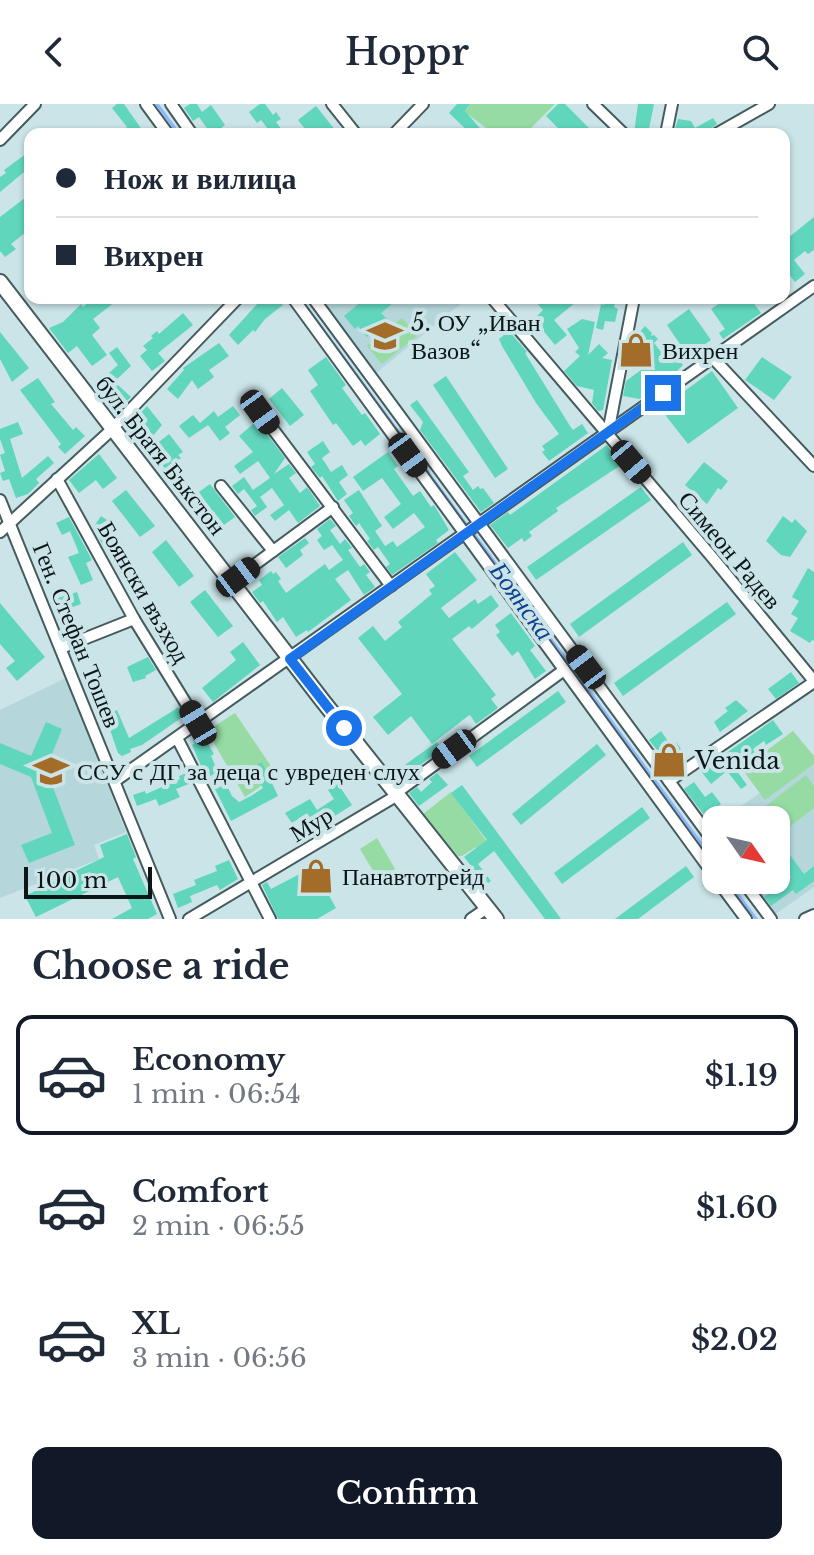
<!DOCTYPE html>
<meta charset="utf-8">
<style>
:root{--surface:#fff;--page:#f2f2f3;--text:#1f2937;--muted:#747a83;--line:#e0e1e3;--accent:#111827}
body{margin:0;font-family:"Libre Baskerville",serif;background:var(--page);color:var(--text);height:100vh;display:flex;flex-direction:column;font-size:30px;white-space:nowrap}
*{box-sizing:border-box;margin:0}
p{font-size:26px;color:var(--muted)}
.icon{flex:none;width:44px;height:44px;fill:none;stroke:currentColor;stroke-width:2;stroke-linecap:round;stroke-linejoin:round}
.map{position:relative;height:815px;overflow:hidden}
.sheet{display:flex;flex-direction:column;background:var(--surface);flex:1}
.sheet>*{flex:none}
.hud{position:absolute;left:24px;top:24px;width:766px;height:176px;border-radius:16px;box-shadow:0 2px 6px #0004;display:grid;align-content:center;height:176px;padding:0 32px;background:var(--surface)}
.needle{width:52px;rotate:124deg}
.controls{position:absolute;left:702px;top:702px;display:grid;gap:16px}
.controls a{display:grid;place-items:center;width:88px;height:88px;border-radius:16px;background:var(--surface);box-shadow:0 2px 6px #0004;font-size:40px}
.scale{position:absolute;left:24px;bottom:20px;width:128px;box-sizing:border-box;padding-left:8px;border:4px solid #0d1617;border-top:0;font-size:22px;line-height:28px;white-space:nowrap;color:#0d1617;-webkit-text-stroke:6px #cae4e7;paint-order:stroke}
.end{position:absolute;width:36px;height:36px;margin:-18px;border:10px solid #1a73e8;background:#fff;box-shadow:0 0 0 4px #fff}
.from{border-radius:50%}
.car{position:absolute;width:24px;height:48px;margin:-24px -12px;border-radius:10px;box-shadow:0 0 6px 2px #0007;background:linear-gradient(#222 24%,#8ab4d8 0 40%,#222 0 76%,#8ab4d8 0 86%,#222 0)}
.hud b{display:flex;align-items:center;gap:28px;height:76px;font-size:30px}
.hud b+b{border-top:2px solid var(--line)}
.hud i{width:20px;height:20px;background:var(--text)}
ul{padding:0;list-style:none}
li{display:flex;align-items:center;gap:24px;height:120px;margin:0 16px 12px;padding:0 16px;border:4px solid transparent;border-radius:16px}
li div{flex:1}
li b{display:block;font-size:30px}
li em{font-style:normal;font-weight:600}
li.current{border-color:var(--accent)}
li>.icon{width:72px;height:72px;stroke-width:1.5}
h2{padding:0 32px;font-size:36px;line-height:96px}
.action{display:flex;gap:16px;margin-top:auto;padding:16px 32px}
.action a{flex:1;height:92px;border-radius:16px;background:var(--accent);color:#fff;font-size:32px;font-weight:600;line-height:92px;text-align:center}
header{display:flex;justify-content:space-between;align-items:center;height:104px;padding:0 32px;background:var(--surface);font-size:36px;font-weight:600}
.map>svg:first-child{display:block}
.built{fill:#b5d7db}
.green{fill:#95dba3}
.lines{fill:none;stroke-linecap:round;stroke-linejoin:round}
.stream{stroke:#8cb7fe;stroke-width:3}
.building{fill:#60d6bd}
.street-casing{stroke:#455b5e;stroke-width:14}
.secondary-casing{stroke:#455b5e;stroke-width:18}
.street{stroke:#fff;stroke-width:10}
.secondary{stroke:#fff;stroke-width:14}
.route{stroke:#1a73e8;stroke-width:10}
.labels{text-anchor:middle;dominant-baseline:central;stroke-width:8;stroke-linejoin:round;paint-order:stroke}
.poi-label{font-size:24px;fill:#0d1617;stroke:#cae4e7;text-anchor:start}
.street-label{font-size:24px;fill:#0d1617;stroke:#cae4e7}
.water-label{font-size:26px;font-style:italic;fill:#104090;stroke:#cae4e7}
</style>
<header><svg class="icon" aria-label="back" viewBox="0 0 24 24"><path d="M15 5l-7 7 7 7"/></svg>Hoppr<svg class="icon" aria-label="search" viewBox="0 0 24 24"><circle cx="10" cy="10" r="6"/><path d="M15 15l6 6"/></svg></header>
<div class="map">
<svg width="814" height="815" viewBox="0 0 814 815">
<rect width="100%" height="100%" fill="#cae4e7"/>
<g class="built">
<path d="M320,194H468L376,269Z"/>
<path d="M66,574L126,728L94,741L99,755L0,794V606Z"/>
<path d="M814,660V783L774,811L748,776H776V716H721L760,689L766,695Z"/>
</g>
<g class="green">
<path d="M470,0H555L525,30H494L465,8Z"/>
<path d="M402,214L417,232L382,260L367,242Z"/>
<path d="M235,609L277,671L245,693L207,627Z"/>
<path d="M793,627L814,652V660L765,696L742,665Z"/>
<path d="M806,671L814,682V704L781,729L776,722V716H772L765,708L770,716H757L755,713L764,707L763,704Z"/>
<path d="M451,688L493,746L484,754L476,743L462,752H458L423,710Z"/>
<path d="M377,734L395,765L378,775L360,745Z"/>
</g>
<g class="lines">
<g class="stream">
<path d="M157,0L179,30"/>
<path d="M300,194L468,423"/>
<path d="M473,429L716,760"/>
<path d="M727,776L756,815"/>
</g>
</g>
<g class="building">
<path d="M117,0H124L145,30H126L123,26L127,23L112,4Z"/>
<path d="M190,0H197L202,8L211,1L225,21L221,24L225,30H211L199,13L193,17L184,4Z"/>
<path d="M260,0H265L273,11L276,8L281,15L276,18L285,30H272L261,16L257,19L249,8Z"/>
<path d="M457,0H470L465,7L485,30H471L449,9Z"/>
<path d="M558,0H565L595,30H564L546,12Z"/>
<path d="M638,0H654L648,30L634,29Z"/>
<path d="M316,2L336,27L333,30H309L298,16Z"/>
<path d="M713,14L717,20L710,25L708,30L674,29L678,15L691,17L695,24Z"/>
<path d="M30,47V63L0,88V73L6,69L4,66Z"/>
<path d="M30,90V125L11,140L16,145L5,153L0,147V113Z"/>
<path d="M814,113V146L808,150L805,147L794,156L805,170L795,178L784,164V129L788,134Z"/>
<path d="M93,194H120L93,215L100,224L92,231L107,251L92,262L77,242L68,249L49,224L63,218L81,200L83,203Z"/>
<path d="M256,194H277L283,201L265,215L255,228L253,226L238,241L229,231L259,198Z"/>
<path d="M366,194H399L381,209L388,216L367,233L358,222L355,225L344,212Z"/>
<path d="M532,194H572L576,198L554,216L567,231L555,241L541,224L535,229L528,221L543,206Z"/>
<path d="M606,194H616L614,203L618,205L615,218L605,217L603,226L596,224L601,200L604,201Z"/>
<path d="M727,194H750L761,209L723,235L719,229L725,225L711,205Z"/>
<path d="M689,205L711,236L688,252L667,221Z"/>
<path d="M183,209L193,221L158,249L165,257L152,267L140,252L147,246L143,242L153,234L151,232L157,227L159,230Z"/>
<path d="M582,215L595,218L588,251L599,240L608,249L602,254L612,256L603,306L598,307L592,299L594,286L577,282L564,267L580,252L575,248L579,244L567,225Z"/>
<path d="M645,222L652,229L651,232L654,231L658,235L654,239L665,253L674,249L683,261L674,270L640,295L623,292L626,277L645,263L632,246L633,240L640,234L637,231Z"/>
<path d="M509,227L527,248L525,249L570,322L573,326L582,320L588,329L549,357L542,348L545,346L542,342L559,330L536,299L502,242L499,235Z"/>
<path d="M0,228L29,264L12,278L0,255Z"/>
<path d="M219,239L229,252L209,266L214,273L198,285L192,276L178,295L169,287L167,285L184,266L183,264Z"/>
<path d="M117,243L131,262L116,276L109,269L118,261L109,249Z"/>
<path d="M326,253L346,281L342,284L362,311L365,309L380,330L365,342L361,336L353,342L336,319L333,321L310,287L318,281L308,266Z"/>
<path d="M762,253L792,273L774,296L745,276Z"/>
<path d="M712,267L738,304L688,340L666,312L671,297Z"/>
<path d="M446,272L508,365L495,374L433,281Z"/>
<path d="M38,274L55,298L51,300L73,326L76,323L85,332L65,350L58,343L61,340L20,286Z"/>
<path d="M118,281L131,293L116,308L103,295Z"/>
<path d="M282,284L304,311L290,322L269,295Z"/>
<path d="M417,296L469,368L463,372L473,386L478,382L480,385L483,384L494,399L481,408L420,326L423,318L410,301Z"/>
<path d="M147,302L162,321L146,340L131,320Z"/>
<path d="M233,302L240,311L225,323L230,329L220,337L208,321L189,334L179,322L193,311L200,319L214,307L218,313Z"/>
<path d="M257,317L285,354L274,370L289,360L296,369L289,374L300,389L307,383L320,402L298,419L289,406L275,417L270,411L284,401L272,384L260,393L267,403L255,412L251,406L257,402L244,385L238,390L232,382L244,373L253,386L270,374L258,357L240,370L234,362L253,348L239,332Z"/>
<path d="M18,318L23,330L10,335L22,374L48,352L54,359L36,375L39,379L28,390L16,394L9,375L3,377L0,369L5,367L0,351L5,349L0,335V325Z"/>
<path d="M169,330L183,348L178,351L181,354L166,366L150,345Z"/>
<path d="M323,337L330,348L322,354L331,368L342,361L348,371L339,378L347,390L338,397L322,372L320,374L311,363L315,360L307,348Z"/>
<path d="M607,341L621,361L556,404L558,407L529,428L532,432L524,438L522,434L508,444L490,421L508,408L510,411Z"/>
<path d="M388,348L398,362L394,365L413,392L420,387L431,403L434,401L449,426L436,436L438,439L392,471L386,463L390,460L378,443L374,446L367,437L370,435L359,419L356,422L349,412L353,409L344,396L359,386L382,422L375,427L385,442L393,437L397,443L425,423L414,409L393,425L384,413L401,400L382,374L363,387L353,373Z"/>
<path d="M99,350L117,374L103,385L96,376L79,389L69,376Z"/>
<path d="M704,358L728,377L721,386L718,384L707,400L685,381Z"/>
<path d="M210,380L235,413L224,421L214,408L203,416L198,409L208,402L199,388Z"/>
<path d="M641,383L651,396L536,476L527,463Z"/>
<path d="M126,386L155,422L140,433L112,397Z"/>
<path d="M101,412L110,418L107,422L116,428L113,432L122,437L119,442L127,447L125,452L133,458L122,474L93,424Z"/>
<path d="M783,412L792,419L795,415L807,427L790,453L781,451L766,437Z"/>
<path d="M69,413L92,456L86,459L93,476L81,481L68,453L79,449L70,427L62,431L56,419Z"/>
<path d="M330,415L336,422L330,426L340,440L345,435L352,444L348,446L360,463L364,460L370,468L366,471L375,483L364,491L348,466L335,475L351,496L308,528L307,526L296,533L283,513L277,518L263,497L260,499L252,488L262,481L259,476L271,467L273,470L276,468L281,475L278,477L286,489L325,460L329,466L343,456L332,441L324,446L317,436L322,432L317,425Z"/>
<path d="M305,434L309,439L300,446L303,451L286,464L278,453Z"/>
<path d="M166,436L194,472L179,483L152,448Z"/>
<path d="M683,438L692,451L579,533L570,520Z"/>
<path d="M455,448L477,476L441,504L449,514L475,495L478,500L491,491L499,502L472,525L469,522L452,535L496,591L491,595L498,604L476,620L470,611L468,612L432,640L411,612L388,631L373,613L402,590L358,534L373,522L385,537L402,523L398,518L432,490L429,486L435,482L426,470Z"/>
<path d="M808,464L814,468V537L812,536L810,539L790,527L798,514L791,510L799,497L792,493Z"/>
<path d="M205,486L233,522L218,533L190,498Z"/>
<path d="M77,488L81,500L56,509L52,496Z"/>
<path d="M727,498L736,510L623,592L614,579Z"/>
<path d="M0,499L45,553L17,577L6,564L15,557L0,540Z"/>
<path d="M511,509L535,542L530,546L546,567L535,575L518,547L512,552L496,531L500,528L495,521Z"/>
<path d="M243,538L260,561L213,598L202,584L236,556L230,548Z"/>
<path d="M148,553L156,566L145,572L146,574L133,578L127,563Z"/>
<path d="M791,568L799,579L776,595L768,585Z"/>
<path d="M558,587L566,598L477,663L469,652Z"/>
<path d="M736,596L748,607L720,628L714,618L728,607L725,604Z"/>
<path d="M179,603L184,612L142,641L130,645L131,648L122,652L118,649L105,611L117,606L129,634Z"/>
<path d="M773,616L783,630L766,641L764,637L753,645L755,649L734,663L747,681L741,685L727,667L711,680L701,667Z"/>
<path d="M46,618L62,625L46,665L75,741L29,759L21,741L52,729L31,673L0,660V639L31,652Z"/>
<path d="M661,627L672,643L677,639L681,645L674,650L677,655L669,661L649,636Z"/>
<path d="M202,630L214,650L211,652L218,668L210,672L209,669L205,671L192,641L195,639L193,636Z"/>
<path d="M437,638L442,645L400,676L395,668Z"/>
<path d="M597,640L606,651L521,721L512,710Z"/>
<path d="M262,658L278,692L231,717L215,685L226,680L232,692L239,698L251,692L263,684L252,664Z"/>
<path d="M186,669L191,679L176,685L180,693L159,702L156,695L137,702L133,691L145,687L146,690L180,675L179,672Z"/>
<path d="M437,669L448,681L419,702L409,689L417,683L421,688L432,678L429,675Z"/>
<path d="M694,678L705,693L712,688L721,700L705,712L684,685Z"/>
<path d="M338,680L352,701L316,724L307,709L292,719L285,709L310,695L317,706L334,695L328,686Z"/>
<path d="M462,681L545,793L561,815H545L494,747L478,760L491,777L483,783L473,770L476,768L464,753L487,736L451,689Z"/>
<path d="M642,703L650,714L562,780L554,769Z"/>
<path d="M127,730L136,753L133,755L157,810L148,815H112L132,804L118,773L36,813L25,792L104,753L100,741Z"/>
<path d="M776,732L804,770L814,762V777L796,790L793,786L771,802L764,793L791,773L776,753Z"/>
<path d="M229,756L238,775L220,786L217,781L190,792L192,798L178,804L173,790L196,781L194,776L217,767L215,762Z"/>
<path d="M686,762L694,773L638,815H615Z"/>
<path d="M313,763L336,804L317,815H278L262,781L267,778L271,785Z"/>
</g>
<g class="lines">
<g class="street-casing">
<g id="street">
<path d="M146,0L168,30"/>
<path d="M171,0L192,30"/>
<path d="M332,0L356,30"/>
<path d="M593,0L624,30"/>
<path d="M394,30L423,0"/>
<path d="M666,30L672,0"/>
<path d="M716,30L769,0"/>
<path d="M0,36L35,0"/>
<path d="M293,194L716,774"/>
<path d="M313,194L716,741"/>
<path d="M492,194L712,453L814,577"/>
<path d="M712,253L814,362"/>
<path d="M260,308L391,482"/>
<path d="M608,329L634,194"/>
<path d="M57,375L134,515L198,619"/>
<path d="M221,382L273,447"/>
<path d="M0,396L170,815"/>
<path d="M0,428L107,330L238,194"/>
<path d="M231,478L333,403"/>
<path d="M61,544L134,515"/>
<path d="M177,634L270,815"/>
<path d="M115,677L814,182"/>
<path d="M669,677L814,578"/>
<path d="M717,776L746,815"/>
<path d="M742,776L771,815"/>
<path d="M189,815L391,695L400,686L564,566"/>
<path d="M471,815L487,804"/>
<path d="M805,815L814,811"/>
</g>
</g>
<g class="secondary-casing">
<path id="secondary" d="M0,178L322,596L496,815"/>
</g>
<use href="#street" class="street"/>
<use href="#secondary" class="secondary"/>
</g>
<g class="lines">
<path class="route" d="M344,624L290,555L663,289"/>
</g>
<defs>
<g id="school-bare" transform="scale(2.76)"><path d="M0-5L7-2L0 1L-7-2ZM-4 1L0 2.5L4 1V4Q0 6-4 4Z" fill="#a46c29" stroke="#cae4e7" stroke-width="2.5" paint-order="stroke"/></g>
<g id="shop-bare" transform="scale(2.76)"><path d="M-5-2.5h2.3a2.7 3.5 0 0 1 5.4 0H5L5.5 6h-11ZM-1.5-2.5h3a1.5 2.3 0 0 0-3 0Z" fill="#a46c29" stroke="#cae4e7" stroke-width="2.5" paint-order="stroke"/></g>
</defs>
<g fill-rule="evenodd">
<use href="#school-bare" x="385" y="232"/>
<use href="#shop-bare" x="636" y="246"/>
<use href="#shop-bare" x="669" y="656"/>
<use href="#school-bare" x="51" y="667"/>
<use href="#shop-bare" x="316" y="772"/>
</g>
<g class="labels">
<g class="poi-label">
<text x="411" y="218">5. ОУ „Иван<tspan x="411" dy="28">Вазов“</tspan></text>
<text x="662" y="246">Вихрен</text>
<text x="695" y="656">Venida</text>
<text x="77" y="667">ССУ с ДГ за деца с увреден слух</text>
<text x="342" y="772">Панавтотрейд</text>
</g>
<g class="street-label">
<text transform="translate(161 351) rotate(52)">бул. Братя Бъкстон</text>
<text transform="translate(730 446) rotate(50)">Симеон Радев</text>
<text transform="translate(144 488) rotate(60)">Боянски възход</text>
<text transform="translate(77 531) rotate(68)">Ген. Стефан Тошев</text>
<text transform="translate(311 720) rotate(-31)">Мур</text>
</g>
<g class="water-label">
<text transform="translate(522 497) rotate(54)">Боянска</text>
</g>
</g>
</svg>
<div class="controls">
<a><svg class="needle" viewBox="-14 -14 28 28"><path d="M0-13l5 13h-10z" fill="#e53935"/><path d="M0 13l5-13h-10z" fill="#747a83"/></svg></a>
</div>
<div class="scale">100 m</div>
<i class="end from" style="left:344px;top:624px"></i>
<i class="end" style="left:663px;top:289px"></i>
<i class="car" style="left:260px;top:308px;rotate:144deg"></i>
<i class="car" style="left:408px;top:351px;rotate:144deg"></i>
<i class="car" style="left:631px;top:358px;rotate:140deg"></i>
<i class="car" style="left:238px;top:473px;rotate:53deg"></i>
<i class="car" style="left:586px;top:563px;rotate:323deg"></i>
<i class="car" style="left:198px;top:619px;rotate:329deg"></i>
<i class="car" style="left:454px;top:645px;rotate:234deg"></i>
<div class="hud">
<b><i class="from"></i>Нож и вилица</b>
<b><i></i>Вихрен</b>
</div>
</div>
<section class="sheet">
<h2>Choose a ride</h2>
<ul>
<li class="current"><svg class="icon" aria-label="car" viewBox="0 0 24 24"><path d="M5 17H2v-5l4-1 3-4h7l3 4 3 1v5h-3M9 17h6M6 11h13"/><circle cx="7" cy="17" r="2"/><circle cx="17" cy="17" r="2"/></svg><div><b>Economy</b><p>1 min · 06:54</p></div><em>$1.19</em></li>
<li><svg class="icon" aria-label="car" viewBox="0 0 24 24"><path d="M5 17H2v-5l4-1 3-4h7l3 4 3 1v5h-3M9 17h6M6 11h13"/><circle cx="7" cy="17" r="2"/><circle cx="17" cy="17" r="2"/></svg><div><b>Comfort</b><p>2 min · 06:55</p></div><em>$1.60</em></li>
<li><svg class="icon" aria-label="car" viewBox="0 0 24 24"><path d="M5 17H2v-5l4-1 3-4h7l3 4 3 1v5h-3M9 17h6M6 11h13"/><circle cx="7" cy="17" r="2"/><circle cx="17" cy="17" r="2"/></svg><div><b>XL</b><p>3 min · 06:56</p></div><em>$2.02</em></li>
</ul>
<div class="action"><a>Confirm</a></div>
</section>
